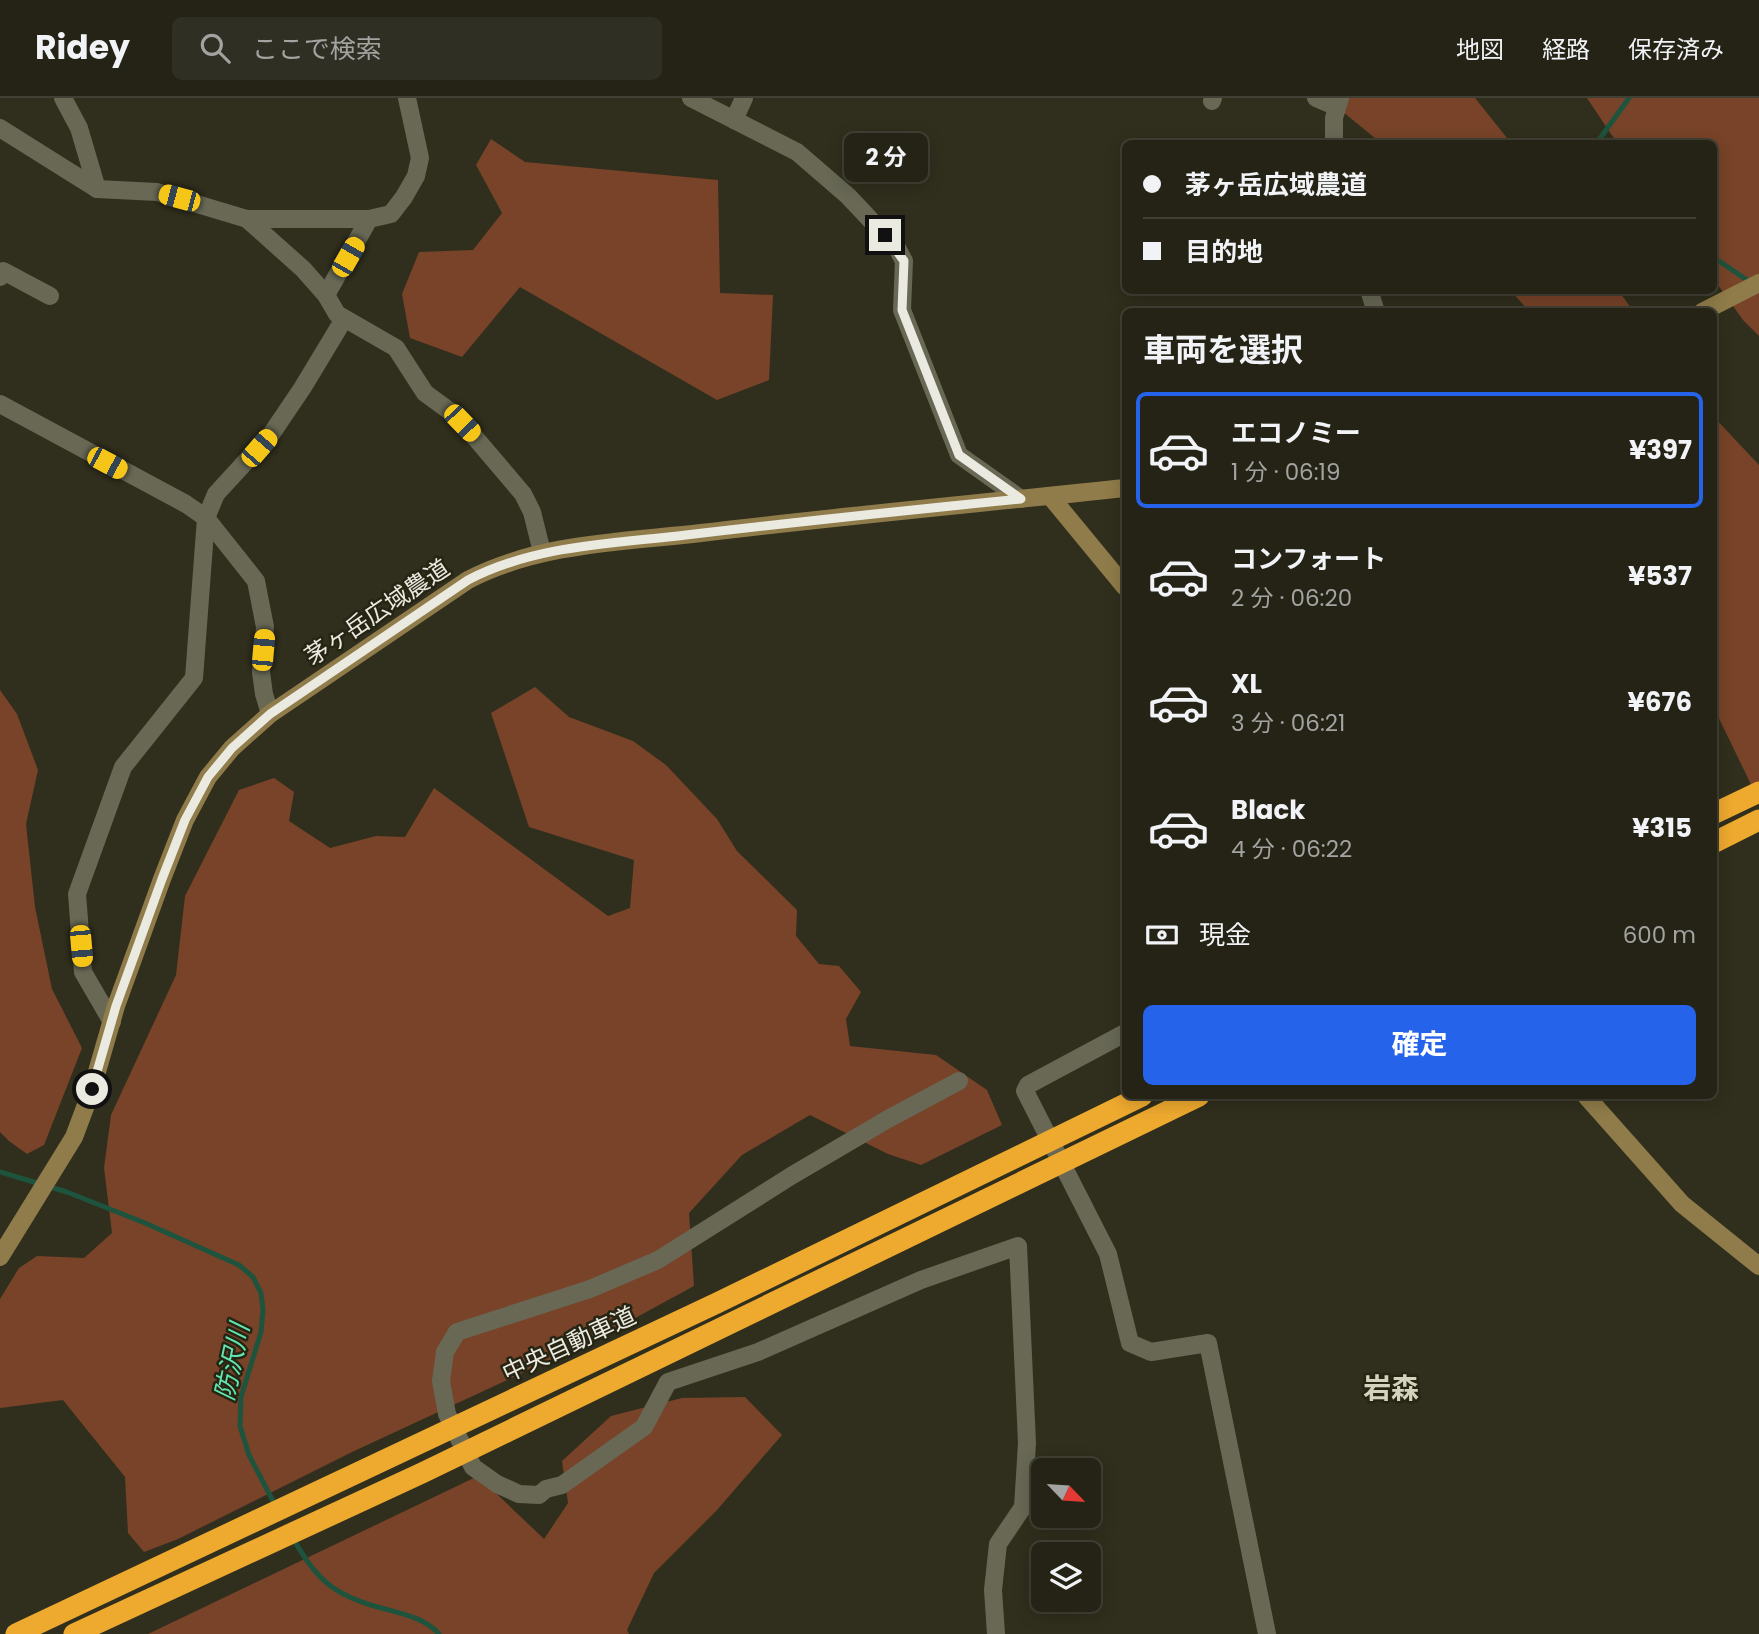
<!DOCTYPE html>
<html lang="ja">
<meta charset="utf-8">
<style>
:root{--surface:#242316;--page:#302f23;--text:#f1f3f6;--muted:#a3a4a1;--line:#414035;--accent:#2563eb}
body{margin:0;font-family:Poppins,"Noto Sans JP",sans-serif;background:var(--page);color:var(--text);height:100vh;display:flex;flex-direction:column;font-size:26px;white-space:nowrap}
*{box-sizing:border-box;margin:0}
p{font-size:23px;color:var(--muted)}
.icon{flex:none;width:38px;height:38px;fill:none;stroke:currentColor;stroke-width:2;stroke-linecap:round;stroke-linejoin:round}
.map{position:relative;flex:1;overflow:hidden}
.details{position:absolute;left:1122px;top:210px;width:595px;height:791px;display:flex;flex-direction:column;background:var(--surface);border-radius:10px;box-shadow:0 4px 18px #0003,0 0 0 2px var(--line)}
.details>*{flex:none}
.banner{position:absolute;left:1122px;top:42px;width:595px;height:154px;border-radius:10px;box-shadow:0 4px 18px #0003,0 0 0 2px var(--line);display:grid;align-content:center;height:154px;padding:0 21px;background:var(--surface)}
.needle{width:46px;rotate:115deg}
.controls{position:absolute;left:1031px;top:1360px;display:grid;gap:14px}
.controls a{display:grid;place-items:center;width:70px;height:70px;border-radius:10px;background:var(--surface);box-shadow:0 4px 18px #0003,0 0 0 2px var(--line);font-size:35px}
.end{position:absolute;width:32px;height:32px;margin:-16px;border:9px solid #ebeae0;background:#111;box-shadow:0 0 0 4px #111}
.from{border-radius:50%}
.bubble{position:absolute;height:49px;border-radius:10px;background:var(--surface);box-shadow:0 4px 18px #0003,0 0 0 2px var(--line);font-size:23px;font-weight:700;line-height:49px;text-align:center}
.car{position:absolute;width:21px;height:42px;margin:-21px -10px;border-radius:9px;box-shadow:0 0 5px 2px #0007;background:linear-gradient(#f5c518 24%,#345 0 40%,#f5c518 0 76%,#345 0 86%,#f5c518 0)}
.banner b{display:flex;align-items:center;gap:24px;height:66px;font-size:26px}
.banner b+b{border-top:2px solid var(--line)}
.banner i{width:18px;height:18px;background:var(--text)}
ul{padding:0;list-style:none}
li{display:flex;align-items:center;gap:21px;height:116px;margin:0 14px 10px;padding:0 7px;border:4px solid transparent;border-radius:10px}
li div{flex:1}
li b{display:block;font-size:26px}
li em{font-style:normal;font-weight:700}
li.on{border-color:var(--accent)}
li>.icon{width:63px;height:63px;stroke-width:1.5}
h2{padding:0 21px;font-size:32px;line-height:84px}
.pay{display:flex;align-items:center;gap:18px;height:77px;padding:0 21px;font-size:26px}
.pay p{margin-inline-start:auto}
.primary-button{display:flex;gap:14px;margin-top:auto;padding:14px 21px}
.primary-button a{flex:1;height:80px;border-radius:10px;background:var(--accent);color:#fff;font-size:28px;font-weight:700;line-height:80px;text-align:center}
header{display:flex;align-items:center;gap:42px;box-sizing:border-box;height:98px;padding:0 35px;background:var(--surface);border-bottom:2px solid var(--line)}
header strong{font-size:33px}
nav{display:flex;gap:38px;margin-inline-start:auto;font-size:24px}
.search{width:490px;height:63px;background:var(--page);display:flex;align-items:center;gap:18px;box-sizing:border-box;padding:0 24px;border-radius:10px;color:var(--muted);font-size:26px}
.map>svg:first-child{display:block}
.green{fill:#784328}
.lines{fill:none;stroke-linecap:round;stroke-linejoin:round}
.stream{stroke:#1e533d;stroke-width:5}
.street{stroke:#686855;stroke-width:18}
.secondary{stroke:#907c4a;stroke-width:18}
.highway{stroke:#eea92f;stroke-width:21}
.route{stroke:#ebeae0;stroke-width:9}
.labels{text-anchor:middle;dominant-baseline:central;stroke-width:5;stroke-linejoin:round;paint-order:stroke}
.street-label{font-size:24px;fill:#ebeae0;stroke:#262514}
.water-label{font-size:26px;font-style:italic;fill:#60e6ae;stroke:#262514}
.quarter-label{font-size:28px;font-weight:bold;fill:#d4d3be;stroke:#262514}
</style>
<header>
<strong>Ridey</strong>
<div class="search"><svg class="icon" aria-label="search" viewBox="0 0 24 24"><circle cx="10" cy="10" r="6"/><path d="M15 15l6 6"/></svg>ここで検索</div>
<nav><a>地図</a><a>経路</a><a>保存済み</a></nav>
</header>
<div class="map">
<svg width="1759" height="1536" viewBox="0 0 1759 1536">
<rect width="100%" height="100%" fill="#302f1d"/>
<g class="green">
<path d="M1326,0H1475L1511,45H1381Z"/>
<path d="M1587,0H1759V238L1743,222L1713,180V46L1617,45Z"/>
<path d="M491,41L525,64L718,82L720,195L773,197L769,282L717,302L520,189L462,259L410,240L402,196L419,154L473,152L502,115L476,67Z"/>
<path d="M1511,193H1619L1633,213H1529Z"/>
<path d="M1713,318L1759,367V703L1713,608Z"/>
<path d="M535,589L569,619L633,643L666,667L717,721L737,753L797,812L796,838L819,866L839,868L861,894L846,921L850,948L936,957L987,992L1002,1027L921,1067L888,1056L810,1017L742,1057L689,1115L694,1188L602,1238L352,1354L178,1441L144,1454L128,1435L125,1379L63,1302L0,1310V1201L19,1170L37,1158L84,1160L112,1135L104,1070L111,1017L176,877L185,798L239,692L274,680L294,694L289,723L330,750L376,738L405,739L434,690L608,818L630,810L634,762L529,729L491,615Z"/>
<path d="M0,592L17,616L38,672L26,726L35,809L52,891L82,950L44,1047L27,1056L9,1043L0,1034Z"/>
<path d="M745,1299L782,1337L717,1412L654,1475L627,1532L629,1536H148L478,1378L544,1441L568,1405L562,1363L611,1318L682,1300Z"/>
</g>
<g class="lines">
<g class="stream">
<path d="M1596,46L1629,0"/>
<path d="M1713,159L1750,184"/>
<path d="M0,1074L67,1094L145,1125L239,1167L253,1179L261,1195L263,1212L261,1234L241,1299L240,1328L249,1357L275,1407"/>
<path d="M293,1440C317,1484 337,1499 385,1511C404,1516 426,1521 439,1536"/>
</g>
<g class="street">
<path d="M63,0L79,30L97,91"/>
<path d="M691,0L797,54L848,98L897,150L904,163L902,212L959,357L1021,401"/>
<path d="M1316,0L1337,9"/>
<path d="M1212,3L1213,0"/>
<path d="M734,22L744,0"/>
<path d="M0,30L97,91L157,94L247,121L303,171L326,197L337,216L396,250L425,295L451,314L472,336L523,396L532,414L542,454"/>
<path d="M1334,46V20L1340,0"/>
<path d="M247,121H369"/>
<path d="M0,179L3,173L50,198"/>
<path d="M1369,192L1376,214"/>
<path d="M326,197L369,121L391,116L404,99L416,78L420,60L407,0"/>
<path d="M0,306L186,406L206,420L256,483L265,529L261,574L264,596L270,616"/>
<path d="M112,924L83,874L77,796L123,669L194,580L206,420L216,396L272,335L303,289L344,221"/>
<path d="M1125,935L1028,987L1025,993L1108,1156L1130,1245L1151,1254L1208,1245L1267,1536"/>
<path d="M959,983L888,1021L791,1078L658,1162L590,1191L457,1234L445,1254L441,1283L447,1316L473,1369L497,1386L519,1396L539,1397L546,1391L562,1387L644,1329L668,1284L758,1254L921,1182L1018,1148L1027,1345L1023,1409L998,1446L993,1492L996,1536"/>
</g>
<g class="secondary">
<path d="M1702,214L1759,185"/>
<path d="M1050,398L1125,489"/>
<path d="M1586,998L1682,1106L1759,1168"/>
<path d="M0,1159L74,1039L92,991L116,908L162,781L185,722L208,679L232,650L270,616L468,482C539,445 622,444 701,435C842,418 984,405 1125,390"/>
</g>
<g class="highway">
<path d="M1713,716L1759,694"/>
<path d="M1713,745L1759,722"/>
<path d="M16,1536L717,1205L1142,998"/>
<path d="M74,1536L422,1375L1199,998"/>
</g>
</g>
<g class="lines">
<path class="route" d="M92,991L116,908L162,781L185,722L208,679L232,650L270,616L468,482C535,447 612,446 686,437C797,424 909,412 1021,401L959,357L902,212L904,163L885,137"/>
</g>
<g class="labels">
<g class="street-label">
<text transform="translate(377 514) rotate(-34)">茅ヶ岳広域農道</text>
<text transform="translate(569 1246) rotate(-25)">中央自動車道</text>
</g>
<g class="water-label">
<text transform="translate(232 1264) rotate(-78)">防沢川</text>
</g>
<g class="quarter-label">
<text x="1391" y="1290">岩森</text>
</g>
</g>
</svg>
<div class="controls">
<a><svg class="needle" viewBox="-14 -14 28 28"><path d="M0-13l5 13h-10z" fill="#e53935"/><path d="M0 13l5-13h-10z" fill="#a3a4a1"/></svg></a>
<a><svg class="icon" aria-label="layers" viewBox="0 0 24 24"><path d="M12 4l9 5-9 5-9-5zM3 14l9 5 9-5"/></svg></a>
</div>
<i class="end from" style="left:92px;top:991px"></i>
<i class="end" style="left:885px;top:137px"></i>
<div class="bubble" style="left:844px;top:35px;width:84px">2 分</div>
<i class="car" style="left:179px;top:100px;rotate:285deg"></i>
<i class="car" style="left:348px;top:159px;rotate:30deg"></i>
<i class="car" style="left:462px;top:325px;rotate:136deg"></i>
<i class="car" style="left:259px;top:350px;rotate:41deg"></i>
<i class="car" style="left:107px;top:365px;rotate:118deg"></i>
<i class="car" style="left:263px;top:552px;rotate:5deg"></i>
<i class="car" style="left:81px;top:848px;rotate:175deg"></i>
<div class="banner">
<b><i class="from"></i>茅ヶ岳広域農道</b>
<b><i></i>目的地</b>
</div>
<section class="details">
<h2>車両を選択</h2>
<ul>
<li class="on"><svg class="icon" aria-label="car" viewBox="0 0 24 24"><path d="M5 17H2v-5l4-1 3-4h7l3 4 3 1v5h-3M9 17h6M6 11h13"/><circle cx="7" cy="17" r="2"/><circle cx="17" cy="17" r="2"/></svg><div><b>エコノミー</b><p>1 分 · 06:19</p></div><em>¥397</em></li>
<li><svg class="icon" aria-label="car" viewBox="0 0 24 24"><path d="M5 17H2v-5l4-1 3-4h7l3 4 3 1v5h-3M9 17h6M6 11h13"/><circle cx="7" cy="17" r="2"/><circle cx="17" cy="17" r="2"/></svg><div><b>コンフォート</b><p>2 分 · 06:20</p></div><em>¥537</em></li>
<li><svg class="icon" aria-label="car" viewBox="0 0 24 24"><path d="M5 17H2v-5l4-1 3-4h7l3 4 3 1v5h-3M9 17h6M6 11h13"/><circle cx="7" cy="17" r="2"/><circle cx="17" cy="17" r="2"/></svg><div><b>XL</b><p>3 分 · 06:21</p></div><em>¥676</em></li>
<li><svg class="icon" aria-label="car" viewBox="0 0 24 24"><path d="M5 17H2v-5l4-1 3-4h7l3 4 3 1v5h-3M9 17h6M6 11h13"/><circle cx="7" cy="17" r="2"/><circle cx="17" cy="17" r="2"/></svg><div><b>Black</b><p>4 分 · 06:22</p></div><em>¥315</em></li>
</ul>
<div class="pay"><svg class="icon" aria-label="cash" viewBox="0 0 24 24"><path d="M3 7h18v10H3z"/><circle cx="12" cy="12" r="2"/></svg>現金<p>600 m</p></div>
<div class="primary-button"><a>確定</a></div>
</section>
</div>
